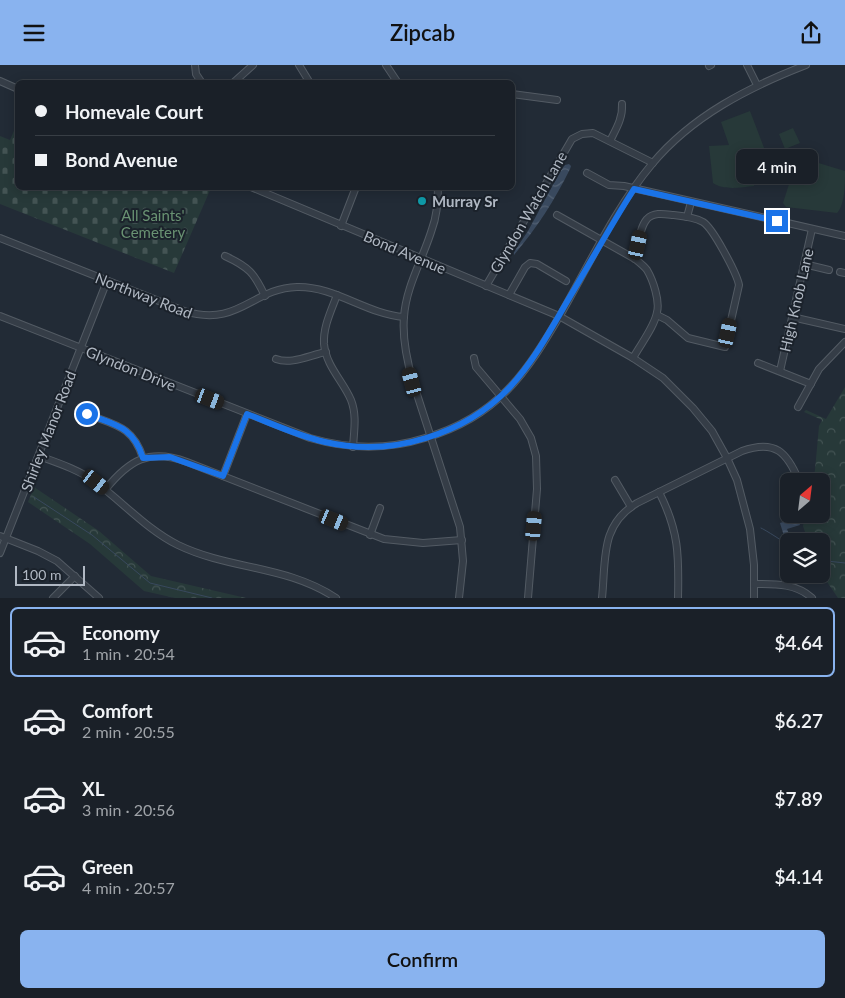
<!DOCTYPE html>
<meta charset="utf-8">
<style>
:root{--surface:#1a2028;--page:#272d34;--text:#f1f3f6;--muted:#9fa3a8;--line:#383e45;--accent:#89b3ef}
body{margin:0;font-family:Lato,sans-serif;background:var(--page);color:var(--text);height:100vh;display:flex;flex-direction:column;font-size:19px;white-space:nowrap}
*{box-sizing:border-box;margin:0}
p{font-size:16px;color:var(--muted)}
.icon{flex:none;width:28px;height:28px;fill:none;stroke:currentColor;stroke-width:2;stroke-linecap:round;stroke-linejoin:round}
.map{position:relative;height:533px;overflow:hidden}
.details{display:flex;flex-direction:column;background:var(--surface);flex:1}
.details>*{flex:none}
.banner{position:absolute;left:15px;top:15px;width:500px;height:110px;border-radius:8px;box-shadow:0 2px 12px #0003,0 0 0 1px var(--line);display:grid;align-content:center;height:110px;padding:0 20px;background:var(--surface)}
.needle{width:32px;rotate:28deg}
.fabs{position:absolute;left:780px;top:408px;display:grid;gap:10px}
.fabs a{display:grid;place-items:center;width:50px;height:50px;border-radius:8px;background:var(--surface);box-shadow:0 2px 12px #0003,0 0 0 1px var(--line);font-size:25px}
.scale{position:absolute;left:15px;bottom:12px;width:70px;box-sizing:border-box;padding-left:5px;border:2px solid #b0b8c3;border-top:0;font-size:14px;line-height:18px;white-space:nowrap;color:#b0b8c3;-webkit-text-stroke:4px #1b222b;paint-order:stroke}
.end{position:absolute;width:22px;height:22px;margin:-11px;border:6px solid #1a73e8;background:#fff;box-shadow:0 0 0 2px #fff}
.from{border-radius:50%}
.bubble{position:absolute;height:35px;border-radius:8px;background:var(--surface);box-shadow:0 2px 12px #0003,0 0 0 1px var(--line);font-size:16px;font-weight:600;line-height:35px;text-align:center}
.car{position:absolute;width:15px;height:30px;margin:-15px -8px;border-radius:6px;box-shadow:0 0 4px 1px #0007;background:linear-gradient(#222 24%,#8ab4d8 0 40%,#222 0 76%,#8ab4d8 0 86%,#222 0)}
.banner b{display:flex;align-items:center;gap:18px;height:48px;font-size:19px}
.banner b+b{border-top:1px solid var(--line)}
.banner i{width:12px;height:12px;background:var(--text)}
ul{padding:9px 0 0;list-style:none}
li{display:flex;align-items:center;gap:15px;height:70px;margin:0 10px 8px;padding:0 10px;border:2px solid transparent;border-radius:8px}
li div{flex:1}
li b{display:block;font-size:19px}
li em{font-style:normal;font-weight:600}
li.selected{border-color:var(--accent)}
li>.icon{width:45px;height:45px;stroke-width:1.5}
.primary-button{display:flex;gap:10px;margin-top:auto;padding:10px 20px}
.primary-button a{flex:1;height:58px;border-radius:8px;background:var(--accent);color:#111;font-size:20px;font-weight:600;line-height:58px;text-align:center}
header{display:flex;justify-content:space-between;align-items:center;height:65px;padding:0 20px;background:var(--accent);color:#111;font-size:22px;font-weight:600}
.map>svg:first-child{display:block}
.cemetery{fill:url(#cemetery-stones)}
.park{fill:url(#park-crowns)}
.pitch{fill:#273939}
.water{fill:url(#water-waves)}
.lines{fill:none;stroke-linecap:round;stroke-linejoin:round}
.stream{stroke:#39495e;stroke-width:1}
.minor-casing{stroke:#535b64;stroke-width:8}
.minor{stroke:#353d47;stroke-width:6}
.route{stroke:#1a73e8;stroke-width:6}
.culture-dot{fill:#0f9aa8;stroke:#1b222b;stroke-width:2}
.labels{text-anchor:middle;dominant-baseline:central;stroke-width:4;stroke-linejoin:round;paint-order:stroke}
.poi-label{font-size:15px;font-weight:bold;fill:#b0b8c3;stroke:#1b222b;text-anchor:start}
.street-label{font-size:15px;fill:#b0b8c3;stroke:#1b222b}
.park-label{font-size:15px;fill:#699272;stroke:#1b222b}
</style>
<header><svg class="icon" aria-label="menu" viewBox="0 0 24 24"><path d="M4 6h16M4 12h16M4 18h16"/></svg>Zipcab<svg class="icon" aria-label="share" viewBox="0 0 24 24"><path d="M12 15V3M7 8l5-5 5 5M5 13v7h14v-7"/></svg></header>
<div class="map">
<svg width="845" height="533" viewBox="0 0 845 533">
<defs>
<pattern id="cemetery-stones" width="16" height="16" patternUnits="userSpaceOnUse" patternTransform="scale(1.25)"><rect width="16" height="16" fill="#273939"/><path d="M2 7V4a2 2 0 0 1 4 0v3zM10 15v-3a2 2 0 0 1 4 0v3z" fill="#445454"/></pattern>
<pattern id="park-crowns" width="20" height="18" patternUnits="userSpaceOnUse" patternTransform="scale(1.25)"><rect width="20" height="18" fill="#273939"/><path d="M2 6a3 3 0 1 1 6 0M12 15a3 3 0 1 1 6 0" fill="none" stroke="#445454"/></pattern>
<pattern id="water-waves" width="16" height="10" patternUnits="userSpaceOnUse" patternTransform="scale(1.25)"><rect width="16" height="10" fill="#39495e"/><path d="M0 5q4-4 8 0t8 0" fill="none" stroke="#536173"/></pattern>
</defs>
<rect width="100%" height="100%" fill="#222b36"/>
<path class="cemetery" d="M17,59L18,122L211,123L174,208L0,139V71L10,75Z"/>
<g class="park">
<path d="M845,322V533H838L821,508V476H808L803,461L806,449H821V416H813L815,405L819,361L822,355L804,347L806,345L826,354Z"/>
<path d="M34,422L99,466L151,511L246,533H175L144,526L90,479L28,437Z"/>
</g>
<g class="pitch">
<path d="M750,46L771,101L754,108V121C742,122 724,126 713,118L709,81L729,80L721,57Z"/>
<path d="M793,63L800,78L785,84L779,69Z"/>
<path d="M802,93L845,106C845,120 845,139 837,148L786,142L783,138L797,94Z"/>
</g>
<g class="water">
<path d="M569,99L571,101L570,104C555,135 536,164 514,190V187L528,166L561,105L565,100Z"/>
<path d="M797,453L800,460L787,464L789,469L784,471L780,458Z"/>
</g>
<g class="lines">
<g class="stream">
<path d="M34,432L92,470L150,518L212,533"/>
<path d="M761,463C764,464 786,478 789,481"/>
<path d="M821,492L827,496L845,498"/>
</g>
<g class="minor-casing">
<g id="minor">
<path d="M195,0L196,9L202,18"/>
<path d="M299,0L310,18"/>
<path d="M386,0L398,18"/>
<path d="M747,0L757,20"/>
<path d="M709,1L711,0"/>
<path d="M0,16L18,24"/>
<path d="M233,18L253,0"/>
<path d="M512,29L557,35"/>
<path d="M610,76C616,64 623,53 622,39"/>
<path d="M587,108L609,120L624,121L845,171"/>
<path d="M251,122L559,251L633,293L663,313L693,343L712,366L727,393L737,415L750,464L754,500V533"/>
<path d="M438,122C438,137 437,151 432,164C423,194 406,221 404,252C402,274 407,296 413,317L460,462L463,496L459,533"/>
<path d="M557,150L635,194C640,198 644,201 647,205C653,215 660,236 657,247C655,261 640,280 633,293"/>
<path d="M687,152L691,137"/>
<path d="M341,161L356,122"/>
<path d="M0,173L184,246C239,263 252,223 297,222C335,221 366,249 404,252"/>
<path d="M225,191C249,202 254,208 265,231"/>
<path d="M635,194C638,182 639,163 647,154C654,147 664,149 673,150C683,151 694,152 703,157C713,163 737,209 739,220L725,282L688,273L667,255L657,250"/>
<path d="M804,199L829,205"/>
<path d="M840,207L845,208"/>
<path d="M486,221L572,74L582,69L593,68L653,98"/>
<path d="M337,230C331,246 323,262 324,279C326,301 343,316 351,335C357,350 354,366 353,382"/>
<path d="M509,230L525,202L530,198L537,199L566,216"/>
<path d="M0,251L310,373C348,384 387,385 425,373C497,352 526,309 562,247C590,198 616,142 652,99C692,51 749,22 806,0"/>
<path d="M792,252L845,264"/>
<path d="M474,293L476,302L520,354L531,373L536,391L537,424L528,533"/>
<path d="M276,294C291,300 310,290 326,287"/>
<path d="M758,298L811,319"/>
<path d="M780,306L812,164"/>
<path d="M798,342L819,304L845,277"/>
<path d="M87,349C115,360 133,361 143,393"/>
<path d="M39,391C58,398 77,404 94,416C123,437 146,464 178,480C230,505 286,500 336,533"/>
<path d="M223,411L247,349"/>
<path d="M615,415L631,442"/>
<path d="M105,425C129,395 149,383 187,397L384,474L423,478L462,475"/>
<path d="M659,427C679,466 679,491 678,533"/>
<path d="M370,470L380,443"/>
<path d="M0,471L38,486L57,496L99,533"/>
<path d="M0,488L107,216"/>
<path d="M754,519C774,519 796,518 812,533"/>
<path d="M53,533L75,511"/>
<path d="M602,533C606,494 600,460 637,438L742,386C775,374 787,387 799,416"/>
</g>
</g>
<use href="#minor" class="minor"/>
</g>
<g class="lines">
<path class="route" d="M87,349C115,360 133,361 143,393L170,392L223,411L247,349C273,359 298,371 325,377C359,385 394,383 426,373C504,349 530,301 568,235C590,198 611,160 634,124L777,156"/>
</g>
<circle class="culture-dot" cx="422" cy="136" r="5"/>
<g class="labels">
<g class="poi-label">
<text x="432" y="136">Murray Sr</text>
</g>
<g class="street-label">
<text transform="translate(528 147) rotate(-60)">Glyndon Watch Lane</text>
<text transform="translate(405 187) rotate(23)">Bond Avenue</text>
<text transform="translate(144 230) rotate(21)">Northway Road</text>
<text transform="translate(796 235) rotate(-77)">High Knob Lane</text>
<text transform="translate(131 303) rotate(22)">Glyndon Drive</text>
<text transform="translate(48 366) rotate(-69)">Shirley Manor Road</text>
</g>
<g class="park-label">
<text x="153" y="150">All Saints'<tspan x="153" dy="17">Cemetery</tspan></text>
</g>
</g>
</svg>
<div class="fabs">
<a><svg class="needle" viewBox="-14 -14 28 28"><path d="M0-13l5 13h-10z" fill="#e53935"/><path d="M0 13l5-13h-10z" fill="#9fa3a8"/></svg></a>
<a><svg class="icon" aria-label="layers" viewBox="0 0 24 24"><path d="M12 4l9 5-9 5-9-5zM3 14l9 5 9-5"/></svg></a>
</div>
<div class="scale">100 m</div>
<i class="end from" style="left:87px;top:349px"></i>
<i class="end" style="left:777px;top:156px"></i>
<div class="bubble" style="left:736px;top:84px;width:82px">4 min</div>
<i class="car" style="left:638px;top:180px;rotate:12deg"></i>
<i class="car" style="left:728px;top:268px;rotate:12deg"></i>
<i class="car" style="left:412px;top:317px;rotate:345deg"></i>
<i class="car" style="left:210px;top:334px;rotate:111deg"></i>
<i class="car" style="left:96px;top:417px;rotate:128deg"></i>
<i class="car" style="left:334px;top:455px;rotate:112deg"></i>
<i class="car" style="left:534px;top:461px;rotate:5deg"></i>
<div class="banner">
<b><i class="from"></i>Homevale Court</b>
<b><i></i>Bond Avenue</b>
</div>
</div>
<section class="details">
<ul>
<li class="selected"><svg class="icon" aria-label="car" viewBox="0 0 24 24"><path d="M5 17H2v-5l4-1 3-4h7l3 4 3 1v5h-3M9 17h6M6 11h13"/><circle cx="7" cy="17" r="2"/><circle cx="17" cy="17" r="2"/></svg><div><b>Economy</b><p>1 min · 20:54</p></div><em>$4.64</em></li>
<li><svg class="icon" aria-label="car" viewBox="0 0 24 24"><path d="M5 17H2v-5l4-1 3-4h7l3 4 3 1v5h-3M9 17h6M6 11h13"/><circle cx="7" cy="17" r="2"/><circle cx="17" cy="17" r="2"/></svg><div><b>Comfort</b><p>2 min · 20:55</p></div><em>$6.27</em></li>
<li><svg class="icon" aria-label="car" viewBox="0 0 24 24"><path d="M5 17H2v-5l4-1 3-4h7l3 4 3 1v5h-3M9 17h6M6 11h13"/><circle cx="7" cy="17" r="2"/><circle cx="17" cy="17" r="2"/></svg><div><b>XL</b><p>3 min · 20:56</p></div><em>$7.89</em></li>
<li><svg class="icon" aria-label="car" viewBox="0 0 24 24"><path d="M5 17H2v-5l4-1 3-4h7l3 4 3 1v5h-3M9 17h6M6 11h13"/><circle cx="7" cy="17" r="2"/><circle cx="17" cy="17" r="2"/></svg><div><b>Green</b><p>4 min · 20:57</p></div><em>$4.14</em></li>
</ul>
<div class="primary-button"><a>Confirm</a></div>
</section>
